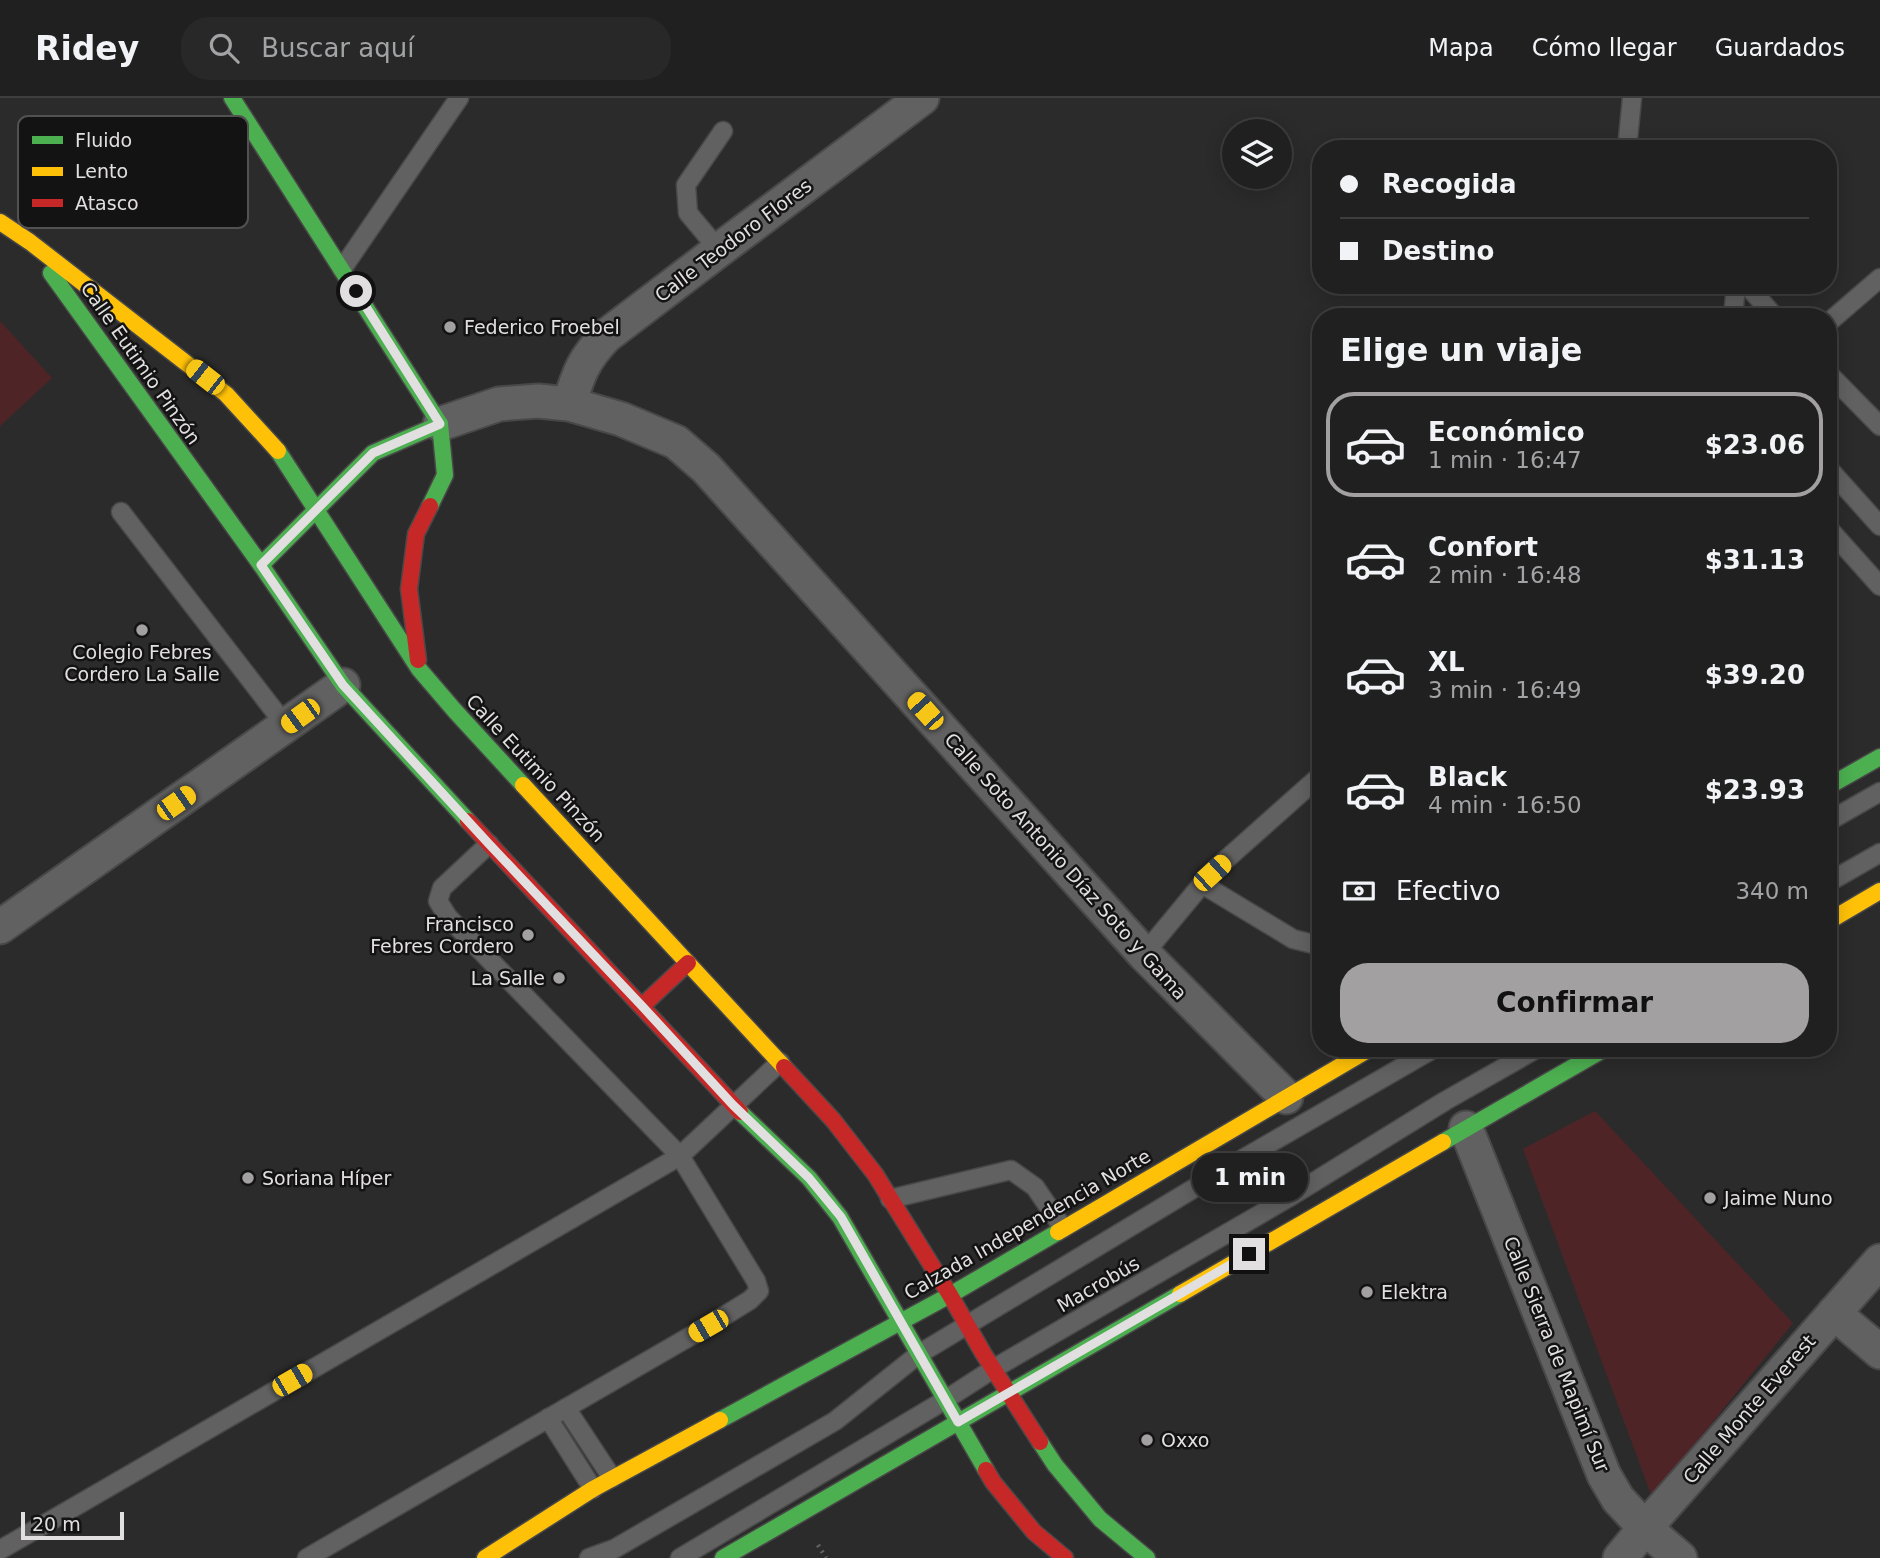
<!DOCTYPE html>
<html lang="es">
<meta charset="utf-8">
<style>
:root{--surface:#212020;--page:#292829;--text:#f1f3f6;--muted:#a2a3a5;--line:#3e3e3e;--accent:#a2a0a0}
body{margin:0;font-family:"DejaVu Sans",sans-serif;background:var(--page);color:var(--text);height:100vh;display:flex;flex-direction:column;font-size:26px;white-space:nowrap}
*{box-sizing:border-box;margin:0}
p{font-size:23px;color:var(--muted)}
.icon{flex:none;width:38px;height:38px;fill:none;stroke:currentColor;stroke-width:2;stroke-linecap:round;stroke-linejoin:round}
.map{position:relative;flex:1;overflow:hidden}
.drawer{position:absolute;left:1312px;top:210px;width:525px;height:749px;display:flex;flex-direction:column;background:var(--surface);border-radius:28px;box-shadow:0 4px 18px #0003,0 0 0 2px var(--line)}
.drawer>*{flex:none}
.hud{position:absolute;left:1312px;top:42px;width:525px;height:154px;border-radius:28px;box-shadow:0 4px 18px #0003,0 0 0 2px var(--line);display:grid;align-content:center;height:154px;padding:0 28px;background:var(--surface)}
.fabs{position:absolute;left:1222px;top:21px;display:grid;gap:14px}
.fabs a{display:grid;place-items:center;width:70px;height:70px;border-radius:50%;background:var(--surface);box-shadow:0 4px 18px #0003,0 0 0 2px var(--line);font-size:35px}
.scale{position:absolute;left:21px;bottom:18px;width:103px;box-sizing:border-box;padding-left:7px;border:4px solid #e1dfdf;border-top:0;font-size:19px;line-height:24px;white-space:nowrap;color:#e1dfdf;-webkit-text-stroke:5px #141313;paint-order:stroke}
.end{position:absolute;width:32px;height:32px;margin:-16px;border:9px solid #e1dfdf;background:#111;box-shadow:0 0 0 4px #111}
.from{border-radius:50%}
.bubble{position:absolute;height:49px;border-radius:24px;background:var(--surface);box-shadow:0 4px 18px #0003,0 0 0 2px var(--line);font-size:23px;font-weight:600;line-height:49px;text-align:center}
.car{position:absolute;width:21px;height:42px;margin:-21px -10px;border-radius:9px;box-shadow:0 0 5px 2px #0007;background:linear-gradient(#f5c518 24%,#345 0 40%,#f5c518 0 76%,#345 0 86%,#f5c518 0)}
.hud b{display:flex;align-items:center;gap:24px;height:66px;font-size:26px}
.hud b+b{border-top:2px solid var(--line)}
.hud i{width:18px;height:18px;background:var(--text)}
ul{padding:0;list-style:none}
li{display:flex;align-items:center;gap:21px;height:105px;margin:0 14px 10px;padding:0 14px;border:4px solid transparent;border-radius:28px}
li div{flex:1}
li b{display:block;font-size:26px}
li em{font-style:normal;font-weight:600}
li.on{border-color:var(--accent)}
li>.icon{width:63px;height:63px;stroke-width:1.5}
h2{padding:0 28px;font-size:32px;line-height:84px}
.pay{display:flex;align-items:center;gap:18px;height:77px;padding:0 28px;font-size:26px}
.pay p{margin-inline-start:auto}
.button{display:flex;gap:14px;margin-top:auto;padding:14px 28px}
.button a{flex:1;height:80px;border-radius:28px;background:var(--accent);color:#111;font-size:28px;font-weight:600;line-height:80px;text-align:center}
header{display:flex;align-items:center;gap:42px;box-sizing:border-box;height:98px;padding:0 35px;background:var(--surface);border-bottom:2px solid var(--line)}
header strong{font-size:33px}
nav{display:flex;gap:38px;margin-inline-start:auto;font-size:24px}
.search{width:490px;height:63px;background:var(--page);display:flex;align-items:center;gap:18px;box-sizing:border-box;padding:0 24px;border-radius:28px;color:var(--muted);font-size:26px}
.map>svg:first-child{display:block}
.green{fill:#4f2427}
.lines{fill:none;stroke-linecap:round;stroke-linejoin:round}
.lane-casing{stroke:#494848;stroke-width:21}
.street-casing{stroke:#494848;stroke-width:37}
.fast-casing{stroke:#494848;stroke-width:19}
.slow-casing{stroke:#494848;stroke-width:19}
.jam-casing{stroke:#494848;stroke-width:19}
.path{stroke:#626262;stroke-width:4.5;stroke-dasharray:2 5;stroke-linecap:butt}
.lane{stroke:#626161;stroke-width:18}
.street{stroke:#626161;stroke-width:33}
.fast{stroke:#4caf50;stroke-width:16}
.slow{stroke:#ffc107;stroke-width:16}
.jam{stroke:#c62828;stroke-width:16}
.route{stroke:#e1dfdf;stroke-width:9}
.poi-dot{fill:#a2a0a0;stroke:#141313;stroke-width:2.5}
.labels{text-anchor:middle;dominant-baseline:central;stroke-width:5;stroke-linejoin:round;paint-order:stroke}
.street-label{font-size:19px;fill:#e1dfdf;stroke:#141313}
.poi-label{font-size:19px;fill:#e1dfdf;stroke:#141313;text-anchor:start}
.key{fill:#141313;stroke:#525050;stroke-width:2}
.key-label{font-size:19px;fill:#e1dfdf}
</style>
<header>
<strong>Ridey</strong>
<div class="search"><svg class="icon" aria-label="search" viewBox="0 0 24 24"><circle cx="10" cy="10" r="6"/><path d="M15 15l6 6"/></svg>Buscar aquí</div>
<nav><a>Mapa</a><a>Cómo llegar</a><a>Guardados</a></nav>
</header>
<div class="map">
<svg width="1880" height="1460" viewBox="0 0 1880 1460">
<rect width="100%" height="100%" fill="#2c2b2b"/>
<g class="green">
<path d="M0,223L52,280L0,328Z"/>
<path d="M1595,1013L1793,1225L1652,1399L1523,1051Z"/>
</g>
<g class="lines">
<g class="lane-casing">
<g id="lane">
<path d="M1627,51L1632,0"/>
<path d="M719,152L688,115L686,87L723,33"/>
<path d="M342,171L459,0"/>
<path d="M1747,187L1775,219"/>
<path d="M1733,219L1736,187"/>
<path d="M1829,224L1880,180"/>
<path d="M1829,276L1880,328"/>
<path d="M1829,371L1880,428"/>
<path d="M121,414L286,628"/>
<path d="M1829,431L1880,488"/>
<path d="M1829,723L1880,694"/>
<path d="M1829,784L1880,755"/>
<path d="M1202,786L1293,841L1321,848"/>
<path d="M1144,856L1212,774L1321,677"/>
<path d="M890,1101L1011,1072L1035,1089L1063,1130"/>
<path d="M566,1310L612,1380"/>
<path d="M548,1320L593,1391"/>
<path d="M0,1452L680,1058L780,964"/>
<path d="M307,1460L708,1228L750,1202L759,1193L756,1183L680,1058L448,819L438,803L442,790L489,746"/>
<path d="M589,1460L614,1451L835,1323L919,1256L1246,1059L1435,950"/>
<path d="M680,1460L945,1302L993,1271L1288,1100L1445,1003L1538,950"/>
</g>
</g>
<g class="street-casing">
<g id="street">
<path d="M569,306C579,275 583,262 606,238L719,152L922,0"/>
<path d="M440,326L499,306L538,303L569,306L621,321L676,344L706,370L1144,856L1286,999"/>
<path d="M0,829L343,587"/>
<path d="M1466,1030L1604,1377L1618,1401L1645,1430L1680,1460"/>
<path d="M1834,1215L1880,1254"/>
<path d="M1620,1460L1645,1430L1880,1163"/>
</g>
</g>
<g class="fast-casing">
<g id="fast">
<path d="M232,0L440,326L445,377L430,408"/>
<path d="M51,175L261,467L343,587L468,723"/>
<path d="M278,353L419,571L455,613L523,687"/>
<path d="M261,467L373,355L440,326"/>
<path d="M1829,688L1880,659"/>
<path d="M740,1014L809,1080L840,1119L986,1372"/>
<path d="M1443,1044L1606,950"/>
<path d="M720,1322L950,1197L1058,1134"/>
<path d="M1040,1344L1055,1367L1100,1421L1147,1460"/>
<path d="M723,1460L1180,1196"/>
</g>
</g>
<g class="slow-casing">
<g id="slow">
<path d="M0,124L30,144L226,296L278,353"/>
<path d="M523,687L784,969"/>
<path d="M1829,823L1880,793"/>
<path d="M1058,1134L1371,950"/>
<path d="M1180,1196L1443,1044"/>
<path d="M485,1460L593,1391L720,1322"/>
</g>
</g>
<g class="jam-casing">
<g id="jam">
<path d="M418,562L409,491L416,436L430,408"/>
<path d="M468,723L740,1014"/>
<path d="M642,908L688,865"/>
<path d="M784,969L833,1022L875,1076L950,1197L983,1255L1040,1344"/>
<path d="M986,1372L993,1384L1034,1434L1065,1460"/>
</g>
</g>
<path class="path" d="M818,1447L826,1460"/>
<use href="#lane" class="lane"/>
<use href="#street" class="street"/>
<use href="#fast" class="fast"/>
<use href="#slow" class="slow"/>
<use href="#jam" class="jam"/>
</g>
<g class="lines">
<path class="route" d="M356,193L440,326L373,355L261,467L343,587L489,746L642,908L733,1007L809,1080L841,1119L958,1324L1249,1156"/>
</g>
<g class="poi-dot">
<circle cx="450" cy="229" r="7"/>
<circle cx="142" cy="532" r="7"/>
<circle cx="528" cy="837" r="7"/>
<circle cx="559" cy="880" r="7"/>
<circle cx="248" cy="1080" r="7"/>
<circle cx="1710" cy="1100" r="7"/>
<circle cx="1367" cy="1194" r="7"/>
<circle cx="1147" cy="1342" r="7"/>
</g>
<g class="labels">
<g class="street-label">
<text transform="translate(733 142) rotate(-37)">Calle Teodoro Flores</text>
<text transform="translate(141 265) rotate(55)">Calle Eutimio Pinzón</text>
<text transform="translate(536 670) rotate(47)">Calle Eutimio Pinzón</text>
<text transform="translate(1066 768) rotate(48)">Calle Soto Antonio Díaz Soto y Gama</text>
<text transform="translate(1027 1126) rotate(-30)">Calzada Independencia Norte</text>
<text transform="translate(1098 1186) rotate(-30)">Macrobús</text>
<text transform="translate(1557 1256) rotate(68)">Calle Sierra de Mapimí Sur</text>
<text transform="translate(1749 1311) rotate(-49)">Calle Monte Everest</text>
</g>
<g class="poi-label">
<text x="464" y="229">Federico Froebel</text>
<text x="142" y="554" text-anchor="middle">Colegio Febres<tspan x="142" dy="22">Cordero La Salle</tspan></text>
<text x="514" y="826" text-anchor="end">Francisco<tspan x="514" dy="22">Febres Cordero</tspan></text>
<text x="545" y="880" text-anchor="end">La Salle</text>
<text x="262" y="1080">Soriana Híper</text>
<text x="1724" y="1100">Jaime Nuno</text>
<text x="1381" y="1194">Elektra</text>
<text x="1161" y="1342">Oxxo</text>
</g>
</g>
<rect x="18" y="18" width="230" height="112" rx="10" class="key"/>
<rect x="32" y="38" width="31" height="8" fill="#4caf50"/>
<rect x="32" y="69" width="31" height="9" fill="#ffc107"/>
<rect x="32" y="101" width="31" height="8" fill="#c62828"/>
<g class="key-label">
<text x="75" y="49">Fluido</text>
<text x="75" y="80">Lento</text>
<text x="75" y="112">Atasco</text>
</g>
</svg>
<div class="fabs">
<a><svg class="icon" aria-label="layers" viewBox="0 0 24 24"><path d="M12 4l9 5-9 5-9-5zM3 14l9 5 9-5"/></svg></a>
</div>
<div class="scale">20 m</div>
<i class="end from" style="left:356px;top:193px"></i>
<i class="end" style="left:1249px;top:1156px"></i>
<div class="bubble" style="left:1192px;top:1055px;width:116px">1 min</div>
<i class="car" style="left:205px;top:279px;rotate:308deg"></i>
<i class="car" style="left:925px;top:613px;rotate:318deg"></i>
<i class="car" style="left:300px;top:618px;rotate:234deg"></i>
<i class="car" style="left:176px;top:705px;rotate:55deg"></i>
<i class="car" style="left:1212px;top:775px;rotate:48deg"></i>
<i class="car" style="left:708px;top:1228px;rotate:240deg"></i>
<i class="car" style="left:292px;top:1282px;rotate:60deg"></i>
<div class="hud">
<b><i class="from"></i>Recogida</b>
<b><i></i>Destino</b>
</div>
<section class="drawer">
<h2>Elige un viaje</h2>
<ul>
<li class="on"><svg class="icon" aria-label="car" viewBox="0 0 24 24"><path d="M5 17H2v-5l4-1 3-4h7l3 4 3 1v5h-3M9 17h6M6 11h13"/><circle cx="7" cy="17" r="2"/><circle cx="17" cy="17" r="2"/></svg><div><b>Económico</b><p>1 min · 16:47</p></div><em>$23.06</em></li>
<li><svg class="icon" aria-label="car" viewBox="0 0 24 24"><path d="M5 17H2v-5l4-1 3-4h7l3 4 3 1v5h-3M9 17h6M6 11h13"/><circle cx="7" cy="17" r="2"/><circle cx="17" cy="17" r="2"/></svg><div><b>Confort</b><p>2 min · 16:48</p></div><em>$31.13</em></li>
<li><svg class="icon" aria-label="car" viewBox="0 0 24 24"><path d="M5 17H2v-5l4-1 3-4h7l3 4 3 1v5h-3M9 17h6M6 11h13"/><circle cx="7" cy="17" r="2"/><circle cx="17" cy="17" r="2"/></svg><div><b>XL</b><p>3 min · 16:49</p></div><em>$39.20</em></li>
<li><svg class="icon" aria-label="car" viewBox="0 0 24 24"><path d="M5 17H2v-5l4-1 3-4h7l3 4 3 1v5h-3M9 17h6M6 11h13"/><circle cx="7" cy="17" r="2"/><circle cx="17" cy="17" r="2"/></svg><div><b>Black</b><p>4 min · 16:50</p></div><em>$23.93</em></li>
</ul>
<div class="pay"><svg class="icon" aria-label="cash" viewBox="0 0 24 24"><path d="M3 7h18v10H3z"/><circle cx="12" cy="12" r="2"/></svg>Efectivo<p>340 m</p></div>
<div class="button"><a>Confirmar</a></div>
</section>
</div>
